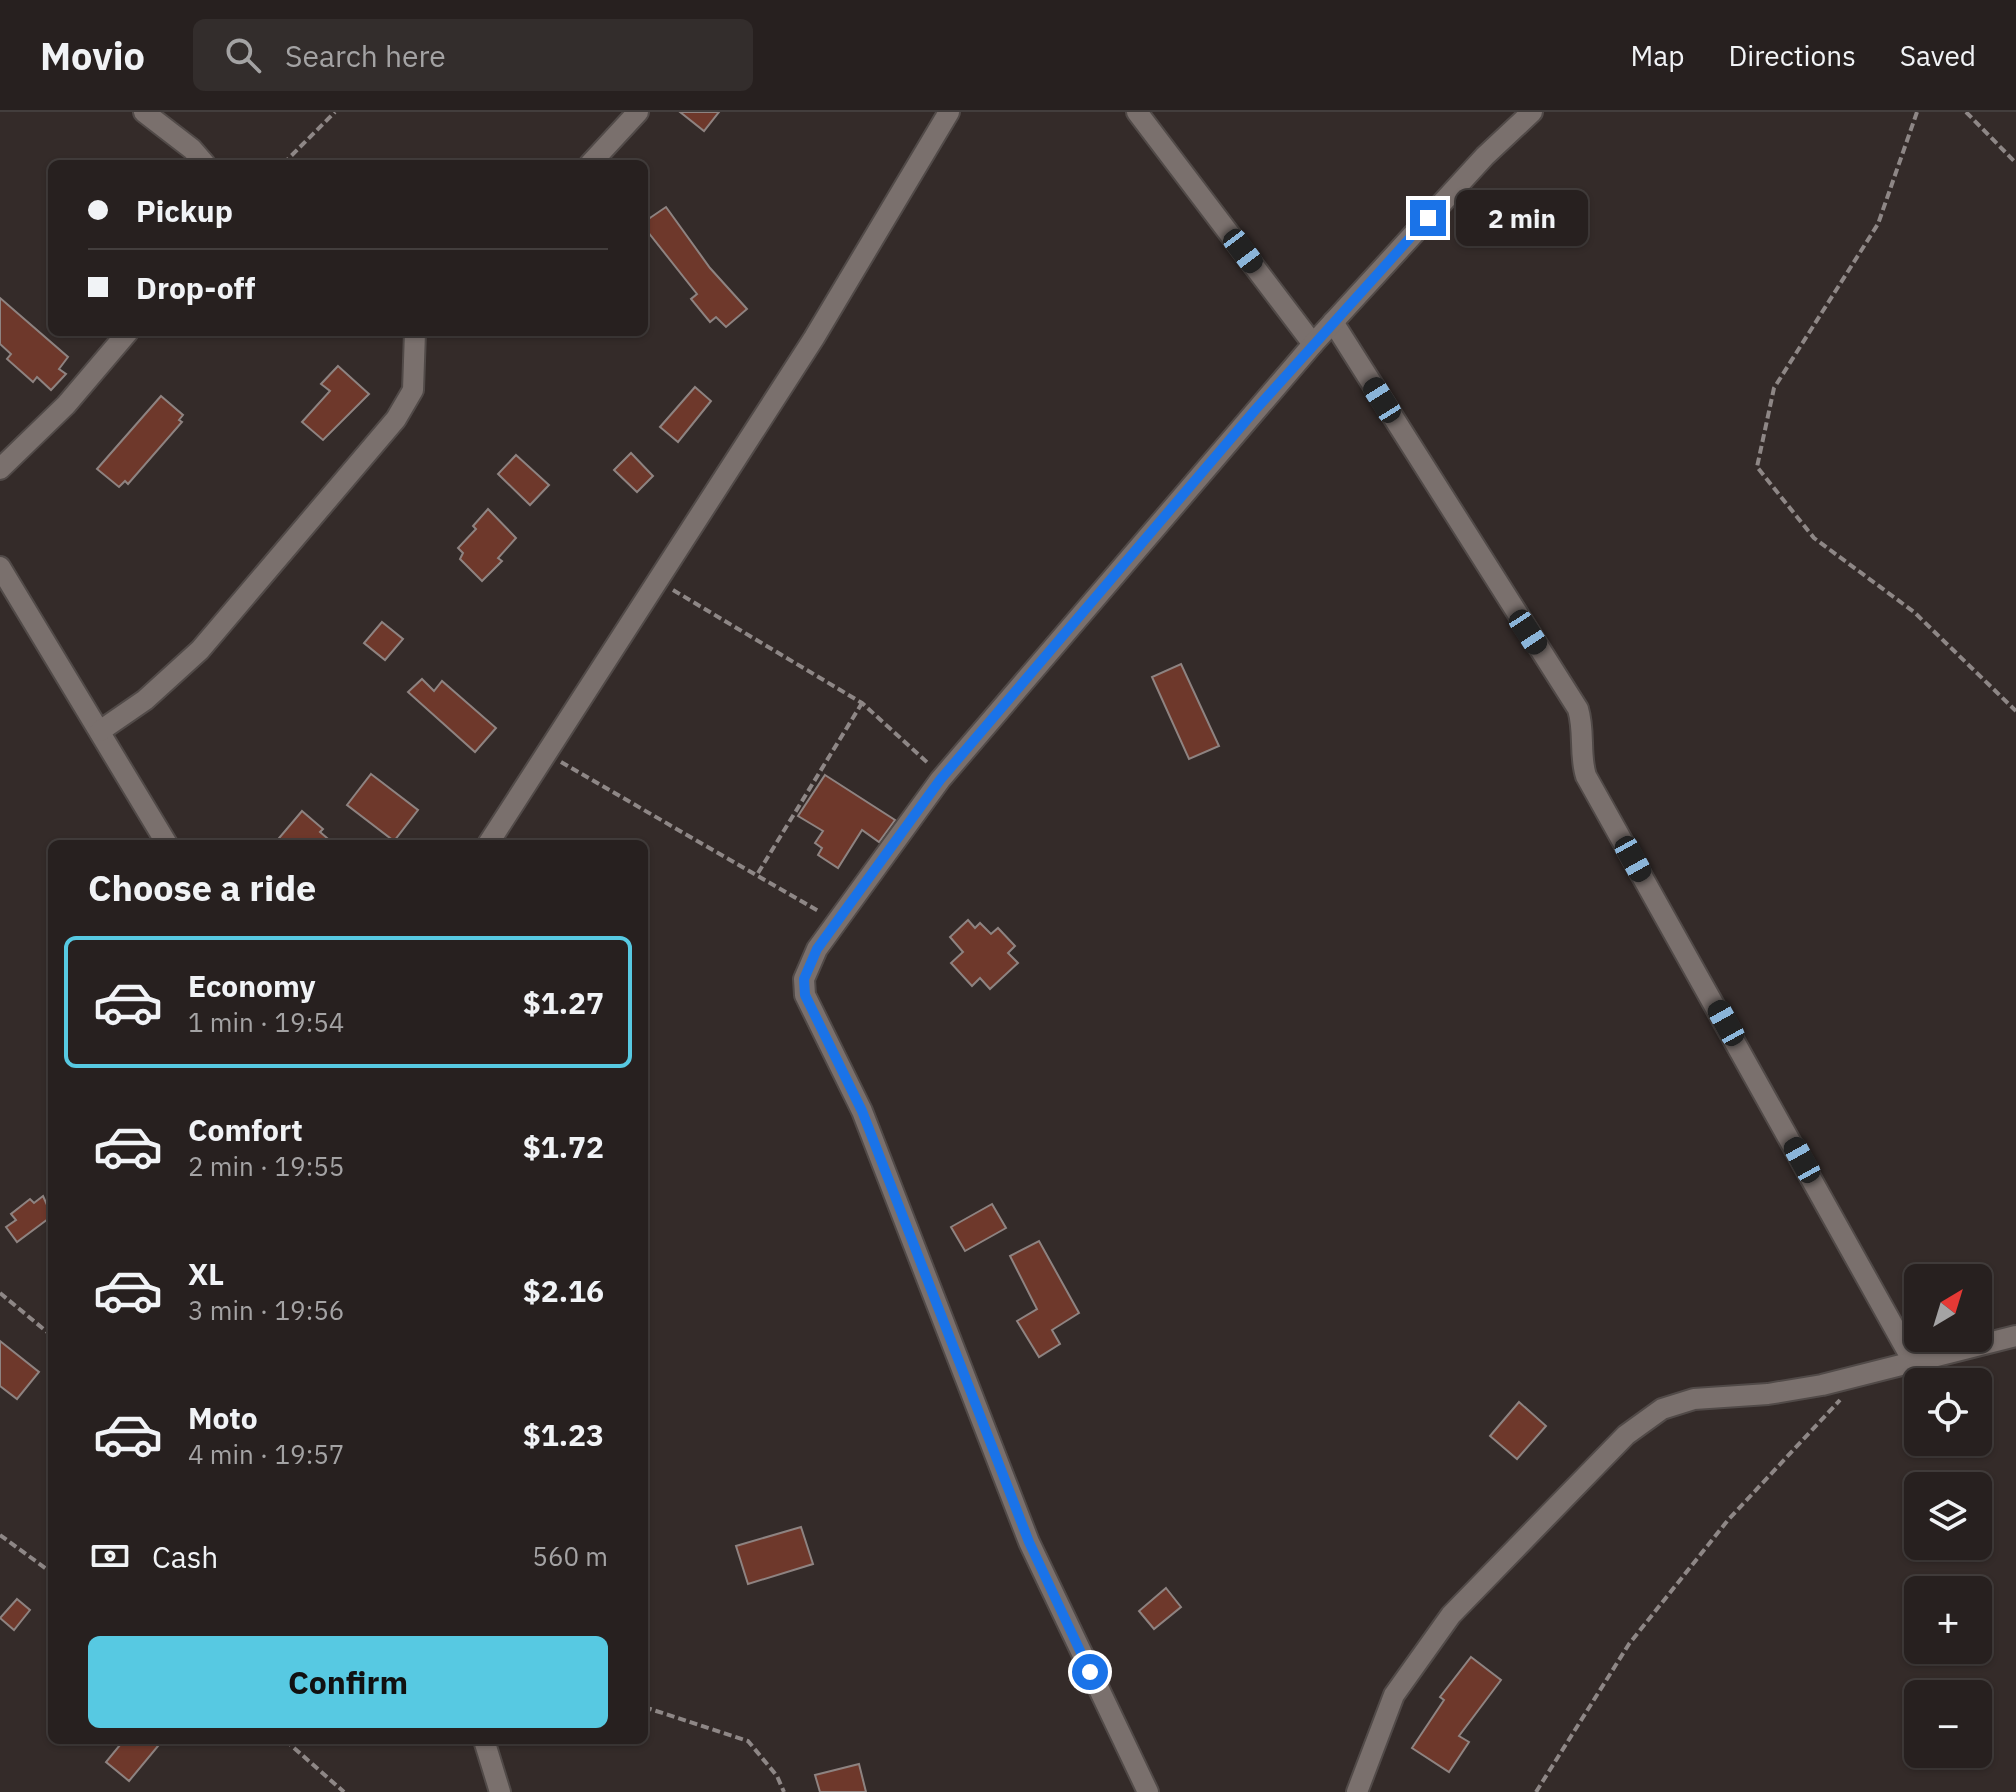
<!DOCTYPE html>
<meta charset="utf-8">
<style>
:root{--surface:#27201f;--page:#332d2c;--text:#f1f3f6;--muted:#a4a3a4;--line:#433e3d;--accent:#57c9e2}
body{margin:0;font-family:"IBM Plex Sans",sans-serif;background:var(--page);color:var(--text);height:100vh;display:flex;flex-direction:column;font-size:30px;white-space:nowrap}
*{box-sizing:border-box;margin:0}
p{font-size:26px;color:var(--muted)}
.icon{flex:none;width:44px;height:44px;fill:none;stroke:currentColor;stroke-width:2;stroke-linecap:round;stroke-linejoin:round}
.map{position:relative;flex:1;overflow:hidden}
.sheet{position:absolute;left:48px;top:728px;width:600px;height:904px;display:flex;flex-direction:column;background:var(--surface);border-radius:12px;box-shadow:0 2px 6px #0004,0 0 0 2px var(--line)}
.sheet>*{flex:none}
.hud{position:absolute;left:48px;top:48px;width:600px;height:176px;border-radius:12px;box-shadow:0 2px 6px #0004,0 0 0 2px var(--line);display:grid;align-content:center;height:176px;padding:0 40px;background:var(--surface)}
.needle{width:52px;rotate:38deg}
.buttons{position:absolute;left:1904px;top:1152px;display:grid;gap:16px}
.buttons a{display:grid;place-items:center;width:88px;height:88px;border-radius:12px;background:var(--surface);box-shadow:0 2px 6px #0004,0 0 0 2px var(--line);font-size:40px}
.end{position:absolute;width:36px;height:36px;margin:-18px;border:10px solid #1a73e8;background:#fff;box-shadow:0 0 0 4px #fff}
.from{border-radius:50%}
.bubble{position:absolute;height:56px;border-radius:12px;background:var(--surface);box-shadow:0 2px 6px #0004,0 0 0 2px var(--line);font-size:26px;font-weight:700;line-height:56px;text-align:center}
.car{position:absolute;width:24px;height:48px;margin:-24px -12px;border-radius:10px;box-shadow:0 0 6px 2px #0007;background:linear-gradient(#222 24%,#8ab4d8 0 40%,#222 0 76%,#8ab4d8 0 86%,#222 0)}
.hud b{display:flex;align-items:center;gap:28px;height:76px;font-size:30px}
.hud b+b{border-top:2px solid var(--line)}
.hud i{width:20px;height:20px;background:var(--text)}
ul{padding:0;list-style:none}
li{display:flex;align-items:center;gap:24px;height:132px;margin:0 16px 12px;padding:0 24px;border:4px solid transparent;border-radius:12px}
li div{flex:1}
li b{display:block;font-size:30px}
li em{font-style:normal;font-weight:700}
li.active{border-color:var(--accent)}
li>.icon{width:72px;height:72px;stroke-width:1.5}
h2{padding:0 40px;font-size:36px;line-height:96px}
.pay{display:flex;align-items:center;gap:20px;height:88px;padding:0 40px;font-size:30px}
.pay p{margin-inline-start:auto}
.button{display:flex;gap:16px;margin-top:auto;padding:16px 40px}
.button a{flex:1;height:92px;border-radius:12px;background:var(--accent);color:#111;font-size:32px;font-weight:700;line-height:92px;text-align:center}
header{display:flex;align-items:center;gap:48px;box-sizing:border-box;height:112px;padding:0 40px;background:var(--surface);border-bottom:2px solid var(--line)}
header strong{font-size:38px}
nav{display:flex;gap:44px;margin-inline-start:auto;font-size:28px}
.search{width:560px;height:72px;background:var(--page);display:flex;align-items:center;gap:20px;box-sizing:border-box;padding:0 28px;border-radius:12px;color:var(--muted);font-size:30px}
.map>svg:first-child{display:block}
.building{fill:#6e382b;stroke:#8e8381;stroke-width:2}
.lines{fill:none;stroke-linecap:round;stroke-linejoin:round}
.minor-casing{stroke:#514a48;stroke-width:24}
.path{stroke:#8e8786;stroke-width:4;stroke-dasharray:8 4;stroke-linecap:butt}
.minor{stroke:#7a706d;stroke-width:20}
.route{stroke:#1a73e8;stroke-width:10}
</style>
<header>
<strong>Movio</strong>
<div class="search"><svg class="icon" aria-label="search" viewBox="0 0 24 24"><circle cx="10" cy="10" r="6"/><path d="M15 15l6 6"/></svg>Search here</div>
<nav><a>Map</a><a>Directions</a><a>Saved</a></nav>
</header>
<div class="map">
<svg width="2016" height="1680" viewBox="0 0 2016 1680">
<rect width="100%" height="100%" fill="#342b29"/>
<g class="building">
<path d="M680,0H719L704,19Z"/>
<path d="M666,95L710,156L747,197L726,215L716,205L710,210L691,187L697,182L644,115V110Z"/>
<path d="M0,186L68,245L59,257L66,262L51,278L37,265L33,270L7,247L11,242L0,232Z"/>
<path d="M338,254L369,282L323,328L302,310L330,279L321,272Z"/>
<path d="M695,275L711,289L678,330L660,315Z"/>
<path d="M161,284L183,303L179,308L182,310L128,372L125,369L119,375L97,357Z"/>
<path d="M631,341L653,364L637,380L614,358Z"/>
<path d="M516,343L549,373L530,393L498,362Z"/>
<path d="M488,397L516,426L498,446L502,449L482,469L460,447L463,441L458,436L476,417L473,414Z"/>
<path d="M382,510L403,527L385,548L364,531Z"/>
<path d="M1181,552L1219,634L1189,647L1152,565Z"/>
<path d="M422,567L434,579L442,569L496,616L475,640L408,580Z"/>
<path d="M371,662L418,698L394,729L347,693Z"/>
<path d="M825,663L895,708L879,730L862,718L838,756L818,743L822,736L815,731L823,719L798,704Z"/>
<path d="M302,699L323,717L320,720L334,732H274Z"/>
<path d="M968,808L975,816L980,811L991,822L998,816L1015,834L1008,841L1018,851L990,877L980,866L972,874L951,851L963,840L950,825Z"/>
<path d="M43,1084L52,1104L17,1130L6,1115L16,1108L11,1102L30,1087L34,1091Z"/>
<path d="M992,1092L1006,1116L965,1139L951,1115Z"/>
<path d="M1039,1129L1079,1201L1052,1218L1060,1232L1039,1245L1017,1209L1037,1197L1010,1144Z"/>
<path d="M0,1229L39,1260L17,1287L0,1274Z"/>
<path d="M1519,1290L1546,1314L1517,1347L1490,1324Z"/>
<path d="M801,1415L813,1452L748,1472L736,1434Z"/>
<path d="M1166,1476L1181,1495L1154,1517L1139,1499Z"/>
<path d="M17,1487L30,1498L14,1518L0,1506Z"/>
<path d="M1471,1545L1501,1568L1459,1624L1469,1630L1449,1660L1412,1636L1444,1588L1440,1585Z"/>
<path d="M124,1628H163L129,1669L106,1650Z"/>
<path d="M859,1652L866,1680H820L815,1663Z"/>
</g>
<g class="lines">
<g class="minor-casing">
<g id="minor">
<path d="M144,0L192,37L205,52"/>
<path d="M1137,0L1313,232"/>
<path d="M590,52L638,0"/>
<path d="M1333,210L1578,597C1585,620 1579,642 1586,664L1914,1251"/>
<path d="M0,357L66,293L128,220"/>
<path d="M0,455L167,732"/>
<path d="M100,619L145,588L200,538L396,307L413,278L415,220"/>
<path d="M488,732L814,226L949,0"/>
<path d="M484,1628L500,1680"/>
<path d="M1148,1680L1029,1430L862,999L805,883L804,867L817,837L940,668L1313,232L1485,44L1532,0"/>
<path d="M1357,1680L1394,1583L1451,1503L1626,1323L1662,1297L1694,1287L1768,1282L1822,1273L2016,1224"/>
</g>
</g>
<g class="path">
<path d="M1917,0L1878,112L1774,276L1757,355L1814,426L1914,500L2016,599"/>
<path d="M1966,0L2016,51"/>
<path d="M283,52L335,0"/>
<path d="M673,478L862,591L929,652"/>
<path d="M561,650L820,800"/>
<path d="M758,761L862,591"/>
<path d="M0,1181L52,1224"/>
<path d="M0,1423L52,1461"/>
<path d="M644,1595L748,1629L777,1664L784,1680"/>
<path d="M285,1628L344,1680"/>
<path d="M1536,1680L1629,1532L1728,1408L1840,1288"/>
</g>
<use href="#minor" class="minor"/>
</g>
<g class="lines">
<path class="route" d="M1090,1560L1029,1430L862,999L805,883L804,867L817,837L940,668L1256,297L1428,106"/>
</g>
</svg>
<div class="buttons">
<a><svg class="needle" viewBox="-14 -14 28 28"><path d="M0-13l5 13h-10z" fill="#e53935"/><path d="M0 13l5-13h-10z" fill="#a4a3a4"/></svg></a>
<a><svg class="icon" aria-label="locate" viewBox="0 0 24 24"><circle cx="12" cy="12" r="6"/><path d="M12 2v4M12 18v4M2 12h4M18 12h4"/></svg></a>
<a><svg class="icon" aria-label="layers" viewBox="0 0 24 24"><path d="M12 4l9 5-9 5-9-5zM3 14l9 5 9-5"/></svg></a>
<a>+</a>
<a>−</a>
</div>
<i class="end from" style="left:1090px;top:1560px"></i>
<i class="end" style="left:1428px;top:106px"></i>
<div class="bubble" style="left:1456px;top:78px;width:132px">2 min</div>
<i class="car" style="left:1243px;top:139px;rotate:143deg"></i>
<i class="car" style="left:1382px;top:288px;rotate:328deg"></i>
<i class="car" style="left:1528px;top:520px;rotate:147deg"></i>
<i class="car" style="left:1633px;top:747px;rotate:151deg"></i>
<i class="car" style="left:1726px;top:911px;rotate:331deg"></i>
<i class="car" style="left:1802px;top:1048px;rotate:331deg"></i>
<div class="hud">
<b><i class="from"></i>Pickup</b>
<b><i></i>Drop-off</b>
</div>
<section class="sheet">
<h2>Choose a ride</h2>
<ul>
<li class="active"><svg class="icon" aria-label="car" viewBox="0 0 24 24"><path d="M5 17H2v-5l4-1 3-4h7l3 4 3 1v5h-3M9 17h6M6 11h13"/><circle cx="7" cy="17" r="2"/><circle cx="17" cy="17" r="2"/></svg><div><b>Economy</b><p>1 min · 19:54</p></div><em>$1.27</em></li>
<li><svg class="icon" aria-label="car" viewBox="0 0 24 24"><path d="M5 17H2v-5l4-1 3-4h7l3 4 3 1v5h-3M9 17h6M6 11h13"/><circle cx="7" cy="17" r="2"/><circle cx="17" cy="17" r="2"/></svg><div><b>Comfort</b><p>2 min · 19:55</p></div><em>$1.72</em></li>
<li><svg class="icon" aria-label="car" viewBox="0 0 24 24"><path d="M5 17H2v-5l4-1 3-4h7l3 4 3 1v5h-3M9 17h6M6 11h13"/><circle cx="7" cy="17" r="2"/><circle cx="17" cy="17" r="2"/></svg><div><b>XL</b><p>3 min · 19:56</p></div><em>$2.16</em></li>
<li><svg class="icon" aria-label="car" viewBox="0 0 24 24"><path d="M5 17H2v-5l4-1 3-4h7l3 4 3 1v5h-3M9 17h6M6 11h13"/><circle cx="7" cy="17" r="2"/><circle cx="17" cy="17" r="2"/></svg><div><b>Moto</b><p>4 min · 19:57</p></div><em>$1.23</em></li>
</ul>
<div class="pay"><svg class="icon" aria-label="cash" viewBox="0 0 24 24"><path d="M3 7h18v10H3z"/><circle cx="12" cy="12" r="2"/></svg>Cash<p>560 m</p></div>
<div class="button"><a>Confirm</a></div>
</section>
</div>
